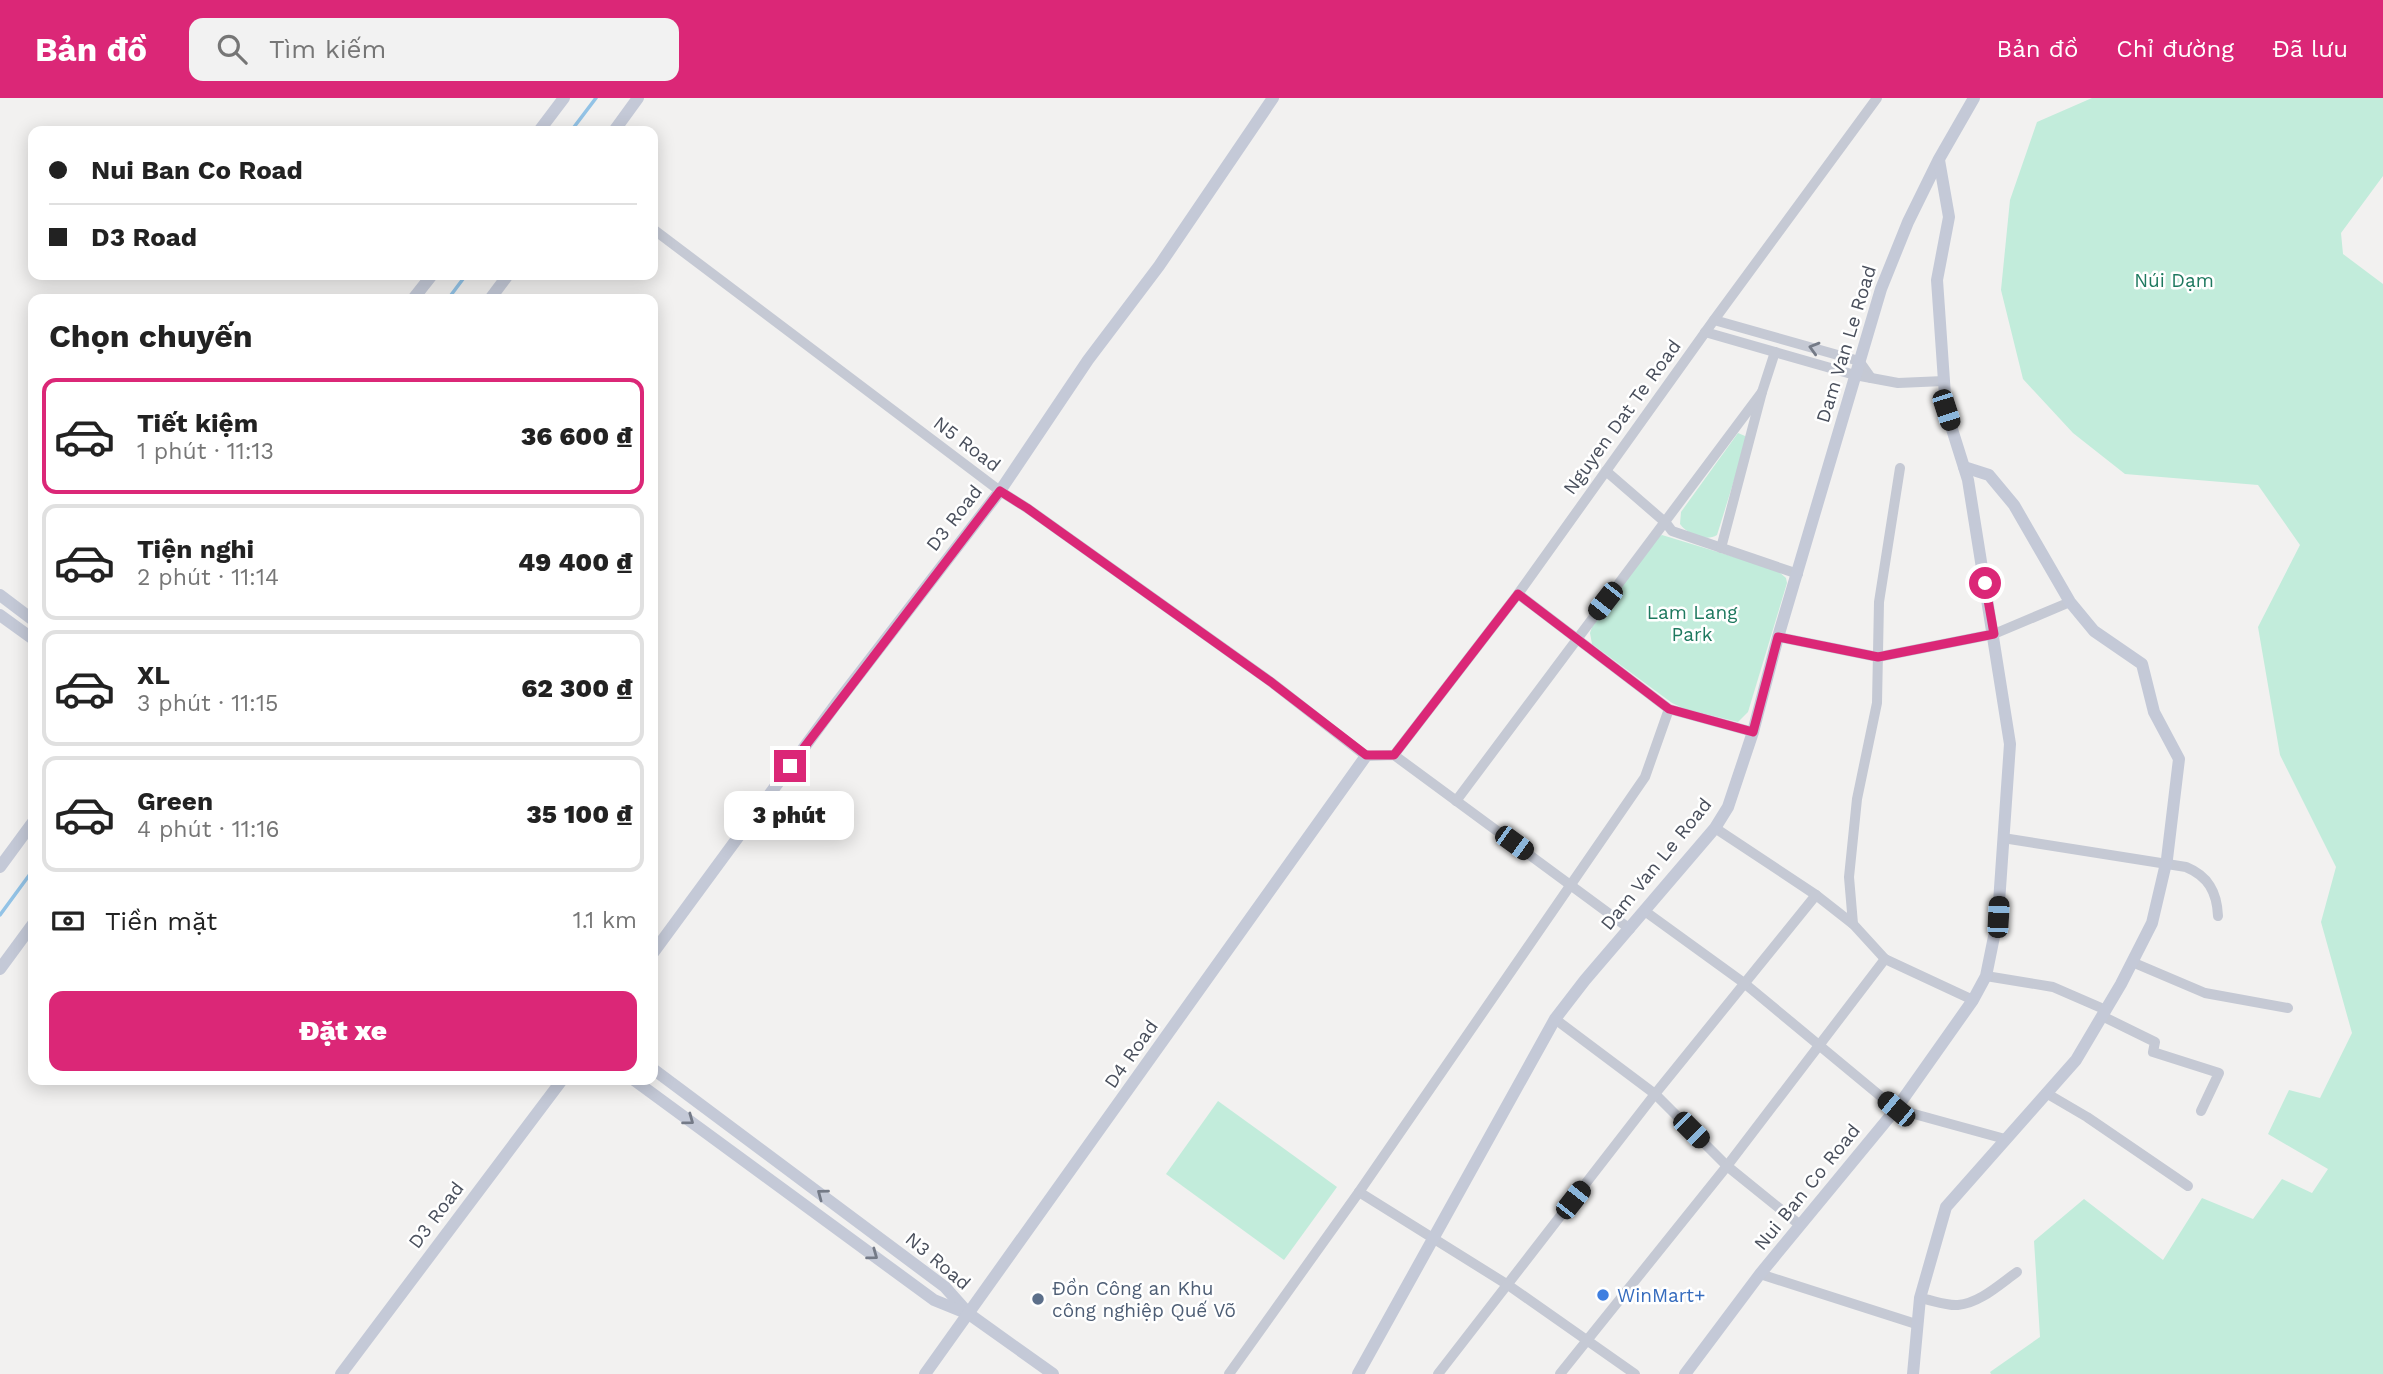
<!DOCTYPE html>
<html lang="vi">
<meta charset="utf-8">
<style>
:root{--surface:#fff;--page:#f2f2f2;--text:#222;--muted:#767676;--line:#e0e0e0;--accent:#db2777}
body{margin:0;font-family:"Work Sans",sans-serif;background:var(--page);color:var(--text);height:100vh;display:flex;flex-direction:column;font-size:26px;white-space:nowrap}
*{box-sizing:border-box;margin:0}
p{font-size:23px;color:var(--muted)}
.icon{flex:none;width:38px;height:38px;fill:none;stroke:currentColor;stroke-width:2;stroke-linecap:round;stroke-linejoin:round}
.map{position:relative;flex:1;overflow:hidden}
.side{position:absolute;left:28px;top:196px;width:630px;height:791px;display:flex;flex-direction:column;background:var(--surface);border-radius:14px;box-shadow:0 4px 18px #0003}
.side>*{flex:none}
.banner{position:absolute;left:28px;top:28px;width:630px;height:154px;border-radius:14px;box-shadow:0 4px 18px #0003;display:grid;align-content:center;height:154px;padding:0 21px;background:var(--surface)}
.end{position:absolute;width:32px;height:32px;margin:-16px;border:9px solid #db2777;background:#fff;box-shadow:0 0 0 4px #fff}
.from{border-radius:50%}
.bubble{position:absolute;height:49px;border-radius:14px;background:var(--surface);box-shadow:0 4px 18px #0003;font-size:23px;font-weight:800;line-height:49px;text-align:center}
.car{position:absolute;width:21px;height:42px;margin:-21px -10px;border-radius:9px;box-shadow:0 0 5px 2px #0007;background:linear-gradient(#222 24%,#8ab4d8 0 40%,#222 0 76%,#8ab4d8 0 86%,#222 0)}
.banner b{display:flex;align-items:center;gap:24px;height:66px;font-size:26px}
.banner b+b{border-top:2px solid var(--line)}
.banner i{width:18px;height:18px;background:var(--text)}
ul{padding:0;list-style:none}
li{display:flex;align-items:center;gap:21px;height:116px;margin:0 14px 10px;padding:0 7px;border:4px solid var(--line);border-radius:14px}
li div{flex:1}
li b{display:block;font-size:26px}
li em{font-style:normal;font-weight:800}
li.on{border-color:var(--accent)}
li>.icon{width:63px;height:63px;stroke-width:1.5}
h2{padding:0 21px;font-size:32px;line-height:84px}
.pay{display:flex;align-items:center;gap:18px;height:77px;padding:0 21px;font-size:26px}
.pay p{margin-inline-start:auto}
.primary-button{display:flex;gap:14px;margin-top:auto;padding:14px 21px}
.primary-button a{flex:1;height:80px;border-radius:14px;background:var(--accent);color:#fff;font-size:28px;font-weight:800;line-height:80px;text-align:center}
header{display:flex;align-items:center;gap:42px;box-sizing:border-box;height:98px;padding:0 35px;background:var(--accent);color:#fff}
header strong{font-size:33px}
nav{display:flex;gap:38px;margin-inline-start:auto;font-size:24px}
.search{width:490px;height:63px;background:var(--page);display:flex;align-items:center;gap:18px;box-sizing:border-box;padding:0 24px;border-radius:14px;color:var(--muted);font-size:26px}
.map>svg:first-child{display:block}
.green{fill:#c2ecdb}
.lines{fill:none;stroke-linecap:round;stroke-linejoin:round}
.stream{stroke:#93c3e6;stroke-width:3.5}
.street{stroke:#c5c9d4;stroke-width:10}
.secondary{stroke:#c4c9d7;stroke-width:12}
.oneway{stroke:#747a86}
.oneway2{stroke:#747a87}
.route{stroke:#db2777;stroke-width:9}
.shop-dot{fill:#3f7fe0;stroke:#fff;stroke-width:2.5}
.service-dot{fill:#5c6f8a;stroke:#fff;stroke-width:2.5}
.labels{text-anchor:middle;dominant-baseline:central;stroke-width:5;stroke-linejoin:round;paint-order:stroke}
.park-label{font-size:19px;fill:#1e795f;stroke:#fff}
.street-label{font-size:19px;fill:#494f5c;stroke:#fff}
.service-label{font-size:19px;fill:#4e5e75;stroke:#fff;text-anchor:start}
.shop-label{font-size:19px;fill:#366cbe;stroke:#fff;text-anchor:start}
</style>
<header>
<strong>Bản đồ</strong>
<div class="search"><svg class="icon" aria-label="search" viewBox="0 0 24 24"><circle cx="10" cy="10" r="6"/><path d="M15 15l6 6"/></svg>Tìm kiếm</div>
<nav><a>Bản đồ</a><a>Chỉ đường</a><a>Đã lưu</a></nav>
</header>
<div class="map">
<svg width="2383" height="1276" viewBox="0 0 2383 1276">
<rect width="100%" height="100%" fill="#f2f1f0"/>
<g class="green">
<path d="M2092,0H2383V78L2341,135L2343,156L2383,186V1276H1991L1990,1274L2040,1239L2034,1143L2084,1101L2163,1162L2202,1100L2253,1121L2282,1081L2312,1095L2328,1071L2268,1036L2289,992L2320,1000L2352,935L2321,824L2336,769L2280,657L2258,529L2300,447L2258,387L2125,376L2073,335L2023,281L2001,192L2010,102L2037,24Z"/>
<path d="M1738,335L1745,338L1746,344L1717,437C1706,444 1687,436 1680,426L1681,414Z"/>
<path d="M1662,437L1777,472L1786,480L1787,485L1748,614L1738,624L1685,611L1672,605L1592,546L1590,535L1592,529L1658,439Z"/>
<path d="M1218,1003L1337,1089L1284,1162L1166,1076Z"/>
</g>
<g class="lines">
<g class="stream">
<path d="M571,33L596,0"/>
<path d="M448,201L466,177"/>
<path d="M0,817L33,772"/>
</g>
<g class="street">
<path d="M653,131L1000,393L1027,410L1271,584L1366,658L1394,657L1630,831"/>
<path d="M1714,222L1859,263L1871,280"/>
<path d="M1705,234L1855,277L1898,285L1944,283"/>
<path d="M1606,373L1666,425L1672,433L1798,476"/>
<path d="M1721,450L1762,294L1775,254"/>
<path d="M1518,496L1669,611L1753,634"/>
<path d="M1778,539L1878,559L1994,536L2070,504"/>
<path d="M1394,657L1518,496L1714,222L1877,0"/>
<path d="M1456,703L1762,294"/>
<path d="M1715,730L1816,797L1853,826L1885,861L1973,902"/>
<path d="M2003,740L2186,769C2208,778 2217,794 2218,818"/>
<path d="M1646,814L1744,885L1896,1011L2005,1041"/>
<path d="M1853,826L1849,779L1857,701L1877,605L1879,504L1900,370"/>
<path d="M2132,864L2205,895L2288,910"/>
<path d="M1986,878L2053,889L2106,912"/>
<path d="M2102,918L2155,944L2153,954L2219,975L2201,1013"/>
<path d="M1555,921L1655,996L1727,1068L1800,1127"/>
<path d="M2046,995L2087,1019L2188,1088"/>
<path d="M1359,1094L1508,1187L1635,1276"/>
<path d="M1760,1176L1916,1226"/>
<path d="M1920,1200C1932,1202 1946,1208 1958,1207C1980,1205 2000,1186 2017,1174"/>
<path d="M1229,1276L1359,1094L1645,679L1669,611"/>
<path d="M1438,1276L1655,996L1816,797"/>
<path d="M1560,1276L1727,1068L1885,861"/>
</g>
<g class="secondary">
<path d="M539,33L564,0"/>
<path d="M614,33L638,0"/>
<path d="M413,201L432,177"/>
<path d="M490,201L508,177"/>
<path d="M0,497L33,522"/>
<path d="M0,517L33,541"/>
<path d="M0,769L33,724"/>
<path d="M653,855L836,606L1000,393L1088,262L1159,168L1273,0"/>
<path d="M0,871L33,826"/>
<path d="M653,971L945,1189L969,1216L1053,1276"/>
<path d="M634,982L934,1202L966,1215"/>
<path d="M341,1276L562,982"/>
<path d="M925,1276L1366,658"/>
<path d="M1358,1276L1555,921L1585,882L1715,730L1728,709L1753,634L1778,539L1881,191L1908,124L1939,61L1974,0"/>
<path d="M1685,1276L1760,1176L1896,1011L1973,902L1986,878L1998,819L2010,646L1968,382L1946,312L1937,182L1949,119L1939,62"/>
<path d="M1913,1276L1920,1200L1946,1109L2076,962L2121,886L2152,825L2167,761L2179,661L2154,614L2142,566L2094,533L2070,504L2014,407L1989,377L1964,369"/>
</g>
</g>
<defs><path id="oneway-chevron" d="M-2-3.5L2.5 0L-2 3.5" fill="none" stroke-width="1.6" stroke-linecap="round" stroke-linejoin="round" transform="scale(1.75)"/></defs>
<use class="oneway" href="#oneway-chevron" transform="translate(1814 250) rotate(-164)"/>
<g class="oneway2">
<use href="#oneway-chevron" transform="translate(689 1022) rotate(36)"/>
<use href="#oneway-chevron" transform="translate(822 1096) rotate(-143)"/>
<use href="#oneway-chevron" transform="translate(873 1157) rotate(36)"/>
</g>
<g class="lines">
<path class="route" d="M790,668L1000,393L1027,410L1271,584L1366,657H1394L1518,496L1669,611L1753,634L1778,539L1878,559L1994,536L1985,485"/>
</g>
<circle class="shop-dot" cx="1603" cy="1197" r="7"/>
<circle class="service-dot" cx="1038" cy="1201" r="7"/>
<g class="labels">
<g class="park-label">
<text x="2174" y="182">Núi Dạm</text>
<text x="1692" y="514">Lam Lang<tspan x="1692" dy="22">Park</tspan></text>
</g>
<g class="street-label">
<text transform="translate(1846 246) rotate(-73)">Dam Van Le Road</text>
<text transform="translate(1622 319) rotate(-54)">Nguyen Dat Te Road</text>
<text transform="translate(967 346) rotate(37)">N5 Road</text>
<text transform="translate(954 420) rotate(-52)">D3 Road</text>
<text transform="translate(1656 766) rotate(-51)">Dam Van Le Road</text>
<text transform="translate(1131 956) rotate(-55)">D4 Road</text>
<text transform="translate(1807 1089) rotate(-51)">Nui Ban Co Road</text>
<text transform="translate(436 1117) rotate(-53)">D3 Road</text>
<text transform="translate(938 1163) rotate(40)">N3 Road</text>
</g>
<g class="service-label">
<text x="1052" y="1190">Đồn Công an Khu<tspan x="1052" dy="22">công nghiệp Quế Võ</tspan></text>
</g>
<g class="shop-label">
<text x="1617" y="1197">WinMart+</text>
</g>
</g>
</svg>
<i class="end from" style="left:1985px;top:485px"></i>
<i class="end" style="left:790px;top:668px"></i>
<div class="bubble" style="left:724px;top:693px;width:130px">3 phút</div>
<i class="car" style="left:1946px;top:312px;rotate:162deg"></i>
<i class="car" style="left:1605px;top:503px;rotate:218deg"></i>
<i class="car" style="left:1514px;top:745px;rotate:126deg"></i>
<i class="car" style="left:1998px;top:819px;rotate:3deg"></i>
<i class="car" style="left:1896px;top:1011px;rotate:310deg"></i>
<i class="car" style="left:1691px;top:1032px;rotate:135deg"></i>
<i class="car" style="left:1573px;top:1102px;rotate:38deg"></i>
<div class="banner">
<b><i class="from"></i>Nui Ban Co Road</b>
<b><i></i>D3 Road</b>
</div>
<section class="side">
<h2>Chọn chuyến</h2>
<ul>
<li class="on"><svg class="icon" aria-label="car" viewBox="0 0 24 24"><path d="M5 17H2v-5l4-1 3-4h7l3 4 3 1v5h-3M9 17h6M6 11h13"/><circle cx="7" cy="17" r="2"/><circle cx="17" cy="17" r="2"/></svg><div><b>Tiết kiệm</b><p>1 phút · 11:13</p></div><em>36 600 ₫</em></li>
<li><svg class="icon" aria-label="car" viewBox="0 0 24 24"><path d="M5 17H2v-5l4-1 3-4h7l3 4 3 1v5h-3M9 17h6M6 11h13"/><circle cx="7" cy="17" r="2"/><circle cx="17" cy="17" r="2"/></svg><div><b>Tiện nghi</b><p>2 phút · 11:14</p></div><em>49 400 ₫</em></li>
<li><svg class="icon" aria-label="car" viewBox="0 0 24 24"><path d="M5 17H2v-5l4-1 3-4h7l3 4 3 1v5h-3M9 17h6M6 11h13"/><circle cx="7" cy="17" r="2"/><circle cx="17" cy="17" r="2"/></svg><div><b>XL</b><p>3 phút · 11:15</p></div><em>62 300 ₫</em></li>
<li><svg class="icon" aria-label="car" viewBox="0 0 24 24"><path d="M5 17H2v-5l4-1 3-4h7l3 4 3 1v5h-3M9 17h6M6 11h13"/><circle cx="7" cy="17" r="2"/><circle cx="17" cy="17" r="2"/></svg><div><b>Green</b><p>4 phút · 11:16</p></div><em>35 100 ₫</em></li>
</ul>
<div class="pay"><svg class="icon" aria-label="cash" viewBox="0 0 24 24"><path d="M3 7h18v10H3z"/><circle cx="12" cy="12" r="2"/></svg>Tiền mặt<p>1.1 km</p></div>
<div class="primary-button"><a>Đặt xe</a></div>
</section>
</div>
